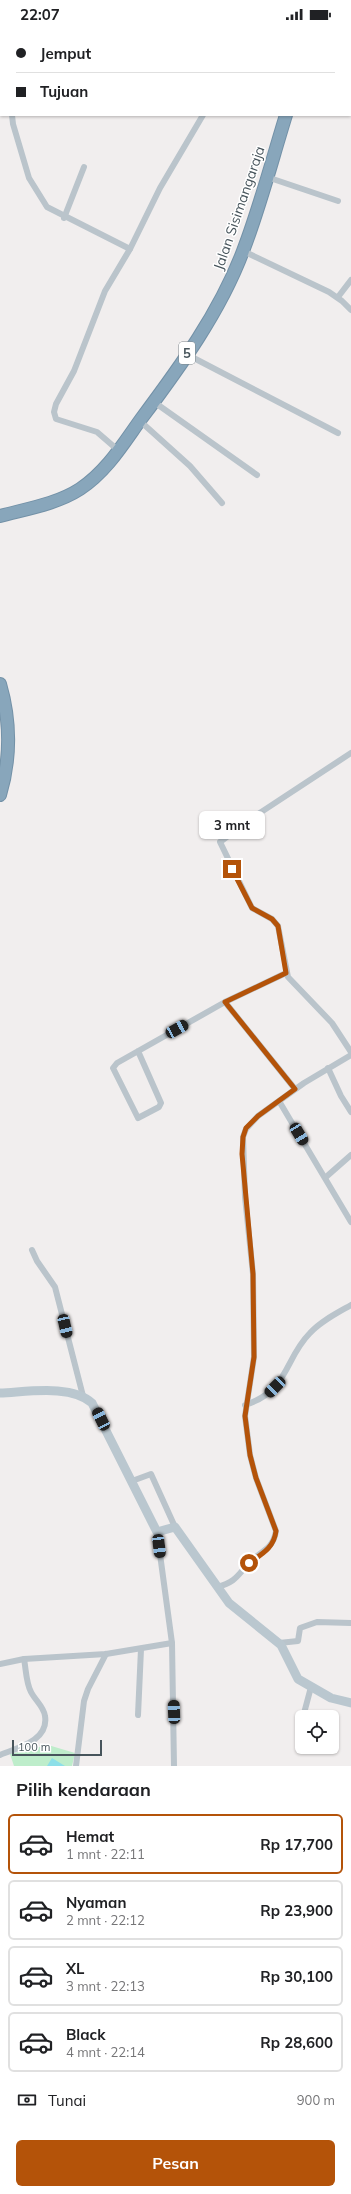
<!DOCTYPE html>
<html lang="id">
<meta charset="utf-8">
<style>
:root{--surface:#fff;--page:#f6f6f6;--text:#202124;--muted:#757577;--line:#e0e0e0;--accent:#b45309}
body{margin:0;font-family:Mulish,sans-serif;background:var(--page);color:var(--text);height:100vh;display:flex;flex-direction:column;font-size:15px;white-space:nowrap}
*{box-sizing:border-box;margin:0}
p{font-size:13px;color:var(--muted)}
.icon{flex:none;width:22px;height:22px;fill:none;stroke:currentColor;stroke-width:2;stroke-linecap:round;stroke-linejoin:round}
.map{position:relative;height:1738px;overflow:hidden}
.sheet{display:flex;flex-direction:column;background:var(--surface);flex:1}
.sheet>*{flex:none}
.hud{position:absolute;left:0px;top:0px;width:351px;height:88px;box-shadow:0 1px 3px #0004;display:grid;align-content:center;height:88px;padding:0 16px;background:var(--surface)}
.tools{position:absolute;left:295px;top:1682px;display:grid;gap:8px}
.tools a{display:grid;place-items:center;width:44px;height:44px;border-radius:6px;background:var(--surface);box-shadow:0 1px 3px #0004;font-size:20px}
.scale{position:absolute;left:12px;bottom:10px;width:90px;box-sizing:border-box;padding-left:4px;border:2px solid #47545b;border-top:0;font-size:11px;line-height:14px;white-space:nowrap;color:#47545b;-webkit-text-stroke:3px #fff;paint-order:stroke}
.end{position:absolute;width:18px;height:18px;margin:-9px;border:5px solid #b45309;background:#fff;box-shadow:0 0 0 2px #fff}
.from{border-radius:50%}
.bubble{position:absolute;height:28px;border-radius:6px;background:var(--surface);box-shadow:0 1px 3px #0004;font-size:13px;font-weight:700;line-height:28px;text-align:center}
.car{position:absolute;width:12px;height:24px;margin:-12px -6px;border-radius:5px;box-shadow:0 0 3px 1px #0007;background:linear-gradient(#222 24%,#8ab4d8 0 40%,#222 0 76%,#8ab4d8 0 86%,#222 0)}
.hud b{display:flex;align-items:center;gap:14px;height:38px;font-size:15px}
.hud b+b{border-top:1px solid var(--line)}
.hud i{width:10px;height:10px;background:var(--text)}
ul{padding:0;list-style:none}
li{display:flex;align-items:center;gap:12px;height:60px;margin:0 8px 6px;padding:0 8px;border:2px solid var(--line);border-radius:6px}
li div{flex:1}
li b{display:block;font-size:15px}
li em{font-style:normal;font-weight:700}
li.on{border-color:var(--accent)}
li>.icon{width:36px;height:36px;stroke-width:1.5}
h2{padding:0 16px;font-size:18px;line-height:48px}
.pay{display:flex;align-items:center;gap:10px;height:44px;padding:0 16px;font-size:15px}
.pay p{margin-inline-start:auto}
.button{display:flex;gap:8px;margin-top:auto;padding:8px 16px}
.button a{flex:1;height:46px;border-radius:6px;background:var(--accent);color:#fff;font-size:16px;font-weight:700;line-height:46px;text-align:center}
.status{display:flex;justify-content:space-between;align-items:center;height:28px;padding:0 20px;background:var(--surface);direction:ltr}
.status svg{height:11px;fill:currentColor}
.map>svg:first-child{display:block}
.green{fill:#beedcb}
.water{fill:#8ddfe8}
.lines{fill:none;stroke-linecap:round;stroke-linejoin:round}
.highway-casing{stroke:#7391a7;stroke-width:14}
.street{stroke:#bac4cb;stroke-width:6}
.secondary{stroke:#bac7cf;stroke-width:9}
.highway{stroke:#88a6bb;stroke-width:12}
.route{stroke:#b45309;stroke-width:5}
.labels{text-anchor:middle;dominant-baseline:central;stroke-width:3;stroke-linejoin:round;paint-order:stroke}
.shield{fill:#fff;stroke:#7e878c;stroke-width:1}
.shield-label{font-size:13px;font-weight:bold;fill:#47545b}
.street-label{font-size:14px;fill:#47545b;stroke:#fff}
</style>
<div class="status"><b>22:07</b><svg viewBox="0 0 49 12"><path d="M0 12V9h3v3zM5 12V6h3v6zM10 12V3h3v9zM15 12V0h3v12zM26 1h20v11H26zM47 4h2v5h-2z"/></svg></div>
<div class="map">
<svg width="351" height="1738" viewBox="0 0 351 1738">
<rect width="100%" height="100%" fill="#f1eeee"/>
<path class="green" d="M48,1717L75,1725L72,1738H14L10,1726Z"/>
<path class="water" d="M52,1730L65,1738H47Z"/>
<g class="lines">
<g class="highway-casing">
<g id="highway">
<path d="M330,1V0"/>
<path d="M0,488C26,481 57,476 80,461C107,443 123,416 141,391C180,339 220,284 243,223C260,179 272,132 286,87"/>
<path d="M0,656C11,694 11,730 0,767"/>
</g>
</g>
<g class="street">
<path d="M273,0L275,1"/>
<path d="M134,1L135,0"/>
<path d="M255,1V0"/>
<path d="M12,87L13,96L29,150L47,179L130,221"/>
<path d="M267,149L338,173"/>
<path d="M64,190L84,139"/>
<path d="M243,223L329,264L342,273L351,282"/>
<path d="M338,269L351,252"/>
<path d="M186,326L338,405"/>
<path d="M154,374L257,447"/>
<path d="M140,393L190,438L222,475"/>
<path d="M119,423L97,404L56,391L54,384L56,376L74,343L105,263L130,221L160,160L203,87"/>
<path d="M351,725L249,792L220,814L252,880L272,891L278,898L288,949L332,995L351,1024"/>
<path d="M225,974L295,1061"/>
<path d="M138,1023L161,1075L159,1079L138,1090L113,1040L117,1035L225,974L286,945"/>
<path d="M328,1040L341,1068L351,1084"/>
<path d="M279,1073L351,1194"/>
<path d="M326,1149L351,1127"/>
<path d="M32,1222L37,1233L55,1259L83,1368"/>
<path d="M245,1377C289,1363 284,1331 310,1305C321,1293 337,1285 351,1277"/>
<path d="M132,1453L151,1446L175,1499"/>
<path d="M157,1504L172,1615L174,1738"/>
<path d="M217,1559C236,1554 237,1548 249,1535C260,1523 273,1522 276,1503L256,1450L250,1427L245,1388L254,1329L253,1246L245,1169L243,1109L246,1101L258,1088L304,1055L351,1027"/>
<path d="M279,1615L298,1613L300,1600L317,1594L351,1595"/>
<path d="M0,1636L24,1631L106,1626L172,1615"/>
<path d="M138,1687L141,1621"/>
<path d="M303,1689L311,1659"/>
<path d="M0,1727C17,1720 49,1713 45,1688C44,1679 35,1672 31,1664C26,1655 26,1641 24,1631"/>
<path d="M76,1738L84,1673L88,1661L106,1626"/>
</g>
<path class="secondary" d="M0,1365C27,1364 71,1356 92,1375L157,1504L175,1499L229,1575L281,1617L298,1651L331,1670L351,1675"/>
<use href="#highway" class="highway"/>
</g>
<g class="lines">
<path class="route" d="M232,841L252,880L272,891L278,898L286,945L225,974L295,1061L258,1088L246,1100L243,1109L242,1126L253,1246L254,1329L245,1388L250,1427L256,1450L276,1503C274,1520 262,1526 249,1535"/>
</g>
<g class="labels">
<rect class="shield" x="179" y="314" width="16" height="22" rx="3"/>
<g class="shield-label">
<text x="187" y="325">5</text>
</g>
<g class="street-label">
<text transform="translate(239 180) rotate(-71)">Jalan Sisimangaraja</text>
</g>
</g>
</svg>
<div class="tools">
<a><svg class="icon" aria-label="locate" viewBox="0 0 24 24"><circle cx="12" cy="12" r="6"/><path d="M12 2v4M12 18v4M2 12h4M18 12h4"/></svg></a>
</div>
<div class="scale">100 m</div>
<i class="end from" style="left:249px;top:1535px"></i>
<i class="end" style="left:232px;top:841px"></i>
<div class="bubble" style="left:199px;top:783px;width:66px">3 mnt</div>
<i class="car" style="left:177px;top:1001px;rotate:61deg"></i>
<i class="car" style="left:299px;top:1106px;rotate:149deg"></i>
<i class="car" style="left:65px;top:1298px;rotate:167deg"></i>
<i class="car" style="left:275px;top:1359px;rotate:225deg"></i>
<i class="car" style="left:101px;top:1391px;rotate:334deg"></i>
<i class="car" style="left:159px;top:1518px;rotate:173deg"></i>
<i class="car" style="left:174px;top:1684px;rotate:358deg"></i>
<div class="hud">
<b><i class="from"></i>Jemput</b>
<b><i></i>Tujuan</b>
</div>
</div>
<section class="sheet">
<h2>Pilih kendaraan</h2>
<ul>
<li class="on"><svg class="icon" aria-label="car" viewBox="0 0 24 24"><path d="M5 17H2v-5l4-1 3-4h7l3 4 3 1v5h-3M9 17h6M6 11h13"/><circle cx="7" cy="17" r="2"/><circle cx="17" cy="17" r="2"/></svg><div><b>Hemat</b><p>1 mnt · 22:11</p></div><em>Rp 17,700</em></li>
<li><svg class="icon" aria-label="car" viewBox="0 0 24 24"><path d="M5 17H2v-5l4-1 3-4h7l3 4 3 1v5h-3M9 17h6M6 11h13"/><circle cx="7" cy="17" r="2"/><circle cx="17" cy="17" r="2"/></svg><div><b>Nyaman</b><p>2 mnt · 22:12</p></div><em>Rp 23,900</em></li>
<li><svg class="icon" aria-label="car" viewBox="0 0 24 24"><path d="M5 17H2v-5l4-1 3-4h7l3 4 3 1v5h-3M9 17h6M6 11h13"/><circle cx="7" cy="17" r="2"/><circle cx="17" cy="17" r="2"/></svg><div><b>XL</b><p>3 mnt · 22:13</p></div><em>Rp 30,100</em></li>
<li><svg class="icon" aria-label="car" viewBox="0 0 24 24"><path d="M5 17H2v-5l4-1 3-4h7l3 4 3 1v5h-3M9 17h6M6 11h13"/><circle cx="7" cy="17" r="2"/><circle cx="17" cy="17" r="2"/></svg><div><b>Black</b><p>4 mnt · 22:14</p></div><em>Rp 28,600</em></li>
</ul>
<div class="pay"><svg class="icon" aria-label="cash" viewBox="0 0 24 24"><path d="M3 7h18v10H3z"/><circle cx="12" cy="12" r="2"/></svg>Tunai<p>900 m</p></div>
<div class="button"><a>Pesan</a></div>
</section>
